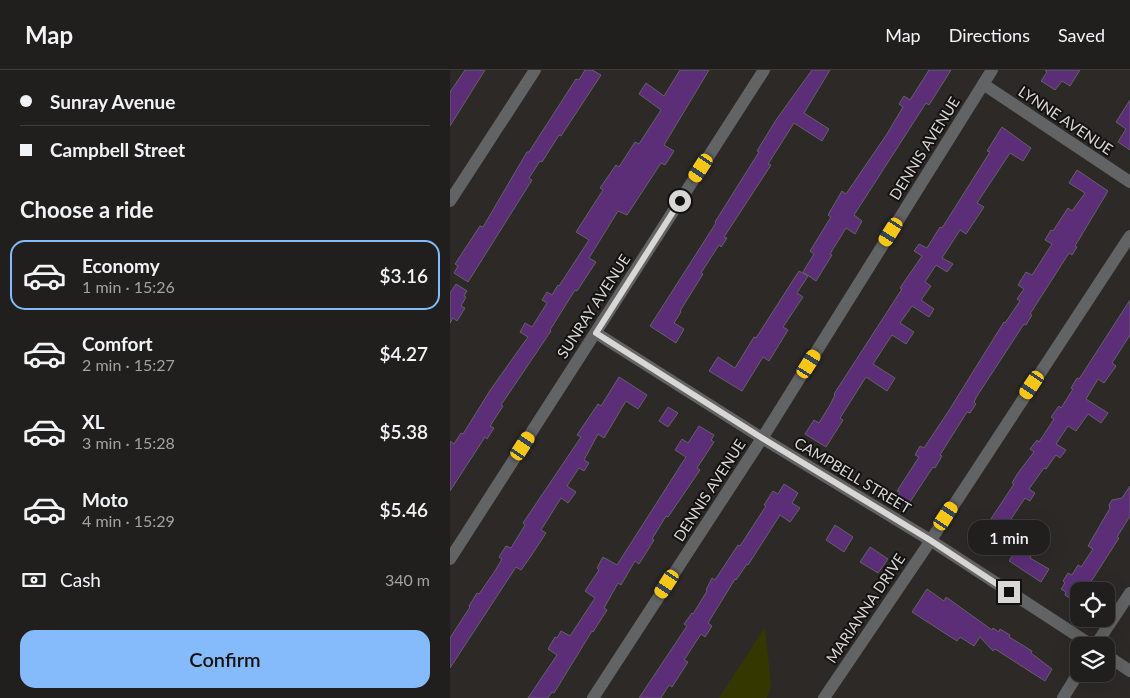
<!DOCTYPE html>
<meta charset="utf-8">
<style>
:root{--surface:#211f1d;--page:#292726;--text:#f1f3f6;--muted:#a2a2a4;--line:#3e3d3b;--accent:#86bbfb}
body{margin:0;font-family:Lato,sans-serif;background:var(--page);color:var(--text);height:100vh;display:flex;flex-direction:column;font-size:19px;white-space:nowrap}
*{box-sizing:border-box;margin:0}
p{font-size:16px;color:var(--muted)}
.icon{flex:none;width:28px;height:28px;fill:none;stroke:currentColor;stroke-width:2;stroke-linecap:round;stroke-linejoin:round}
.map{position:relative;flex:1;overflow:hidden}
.panel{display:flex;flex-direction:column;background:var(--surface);width:450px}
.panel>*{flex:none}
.banner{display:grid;align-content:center;height:110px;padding:0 20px;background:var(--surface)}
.controls{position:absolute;left:620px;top:512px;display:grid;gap:10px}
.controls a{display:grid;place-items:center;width:45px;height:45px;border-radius:10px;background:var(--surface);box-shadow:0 5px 20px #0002,0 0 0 1px var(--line);font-size:25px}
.end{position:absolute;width:22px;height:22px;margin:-11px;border:6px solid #d8d7d6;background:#111;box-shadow:0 0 0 2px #111}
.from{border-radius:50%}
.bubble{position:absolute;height:35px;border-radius:15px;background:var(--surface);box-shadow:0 5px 20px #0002,0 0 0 1px var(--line);font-size:16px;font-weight:600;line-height:35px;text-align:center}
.car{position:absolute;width:15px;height:30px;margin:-15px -8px;border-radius:6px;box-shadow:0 0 4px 1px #0007;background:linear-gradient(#f5c518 24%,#345 0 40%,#f5c518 0 76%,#345 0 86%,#f5c518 0)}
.banner b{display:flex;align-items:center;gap:18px;height:48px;font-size:19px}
.banner b+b{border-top:1px solid var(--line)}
.banner i{width:12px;height:12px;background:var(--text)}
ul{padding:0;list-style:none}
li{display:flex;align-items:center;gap:15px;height:70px;margin:0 10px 8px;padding:0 10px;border:2px solid transparent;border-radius:15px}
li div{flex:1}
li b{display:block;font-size:19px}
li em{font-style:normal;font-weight:600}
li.selected{border-color:var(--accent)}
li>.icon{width:45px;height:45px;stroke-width:1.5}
h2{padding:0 20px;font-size:22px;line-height:60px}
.pay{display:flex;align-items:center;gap:12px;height:55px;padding:0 20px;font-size:19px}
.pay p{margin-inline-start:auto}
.action{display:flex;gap:10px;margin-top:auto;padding:10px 20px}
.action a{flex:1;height:58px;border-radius:15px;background:var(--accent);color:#111;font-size:20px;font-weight:600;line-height:58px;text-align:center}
header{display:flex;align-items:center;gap:30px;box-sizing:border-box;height:70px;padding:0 25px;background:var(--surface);border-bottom:1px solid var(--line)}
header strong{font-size:24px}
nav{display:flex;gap:28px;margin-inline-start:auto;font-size:18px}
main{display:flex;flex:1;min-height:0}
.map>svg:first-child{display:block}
.green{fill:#343800}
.building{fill:#5c2e78;stroke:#636265}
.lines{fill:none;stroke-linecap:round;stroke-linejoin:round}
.minor{stroke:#626364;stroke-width:12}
.route{stroke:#d8d7d6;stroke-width:6}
.labels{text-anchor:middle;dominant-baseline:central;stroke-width:4;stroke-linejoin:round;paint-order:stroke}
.street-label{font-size:15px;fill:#d8d7d6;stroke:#131211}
</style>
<header>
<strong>Map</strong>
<nav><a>Map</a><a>Directions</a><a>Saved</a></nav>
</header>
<main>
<section class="panel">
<div class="banner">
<b><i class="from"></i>Sunray Avenue</b>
<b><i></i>Campbell Street</b>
</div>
<h2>Choose a ride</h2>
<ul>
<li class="selected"><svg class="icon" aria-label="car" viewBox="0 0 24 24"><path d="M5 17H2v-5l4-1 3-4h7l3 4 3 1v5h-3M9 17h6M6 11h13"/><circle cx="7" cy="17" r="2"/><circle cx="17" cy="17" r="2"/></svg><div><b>Economy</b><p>1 min · 15:26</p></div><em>$3.16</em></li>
<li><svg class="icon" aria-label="car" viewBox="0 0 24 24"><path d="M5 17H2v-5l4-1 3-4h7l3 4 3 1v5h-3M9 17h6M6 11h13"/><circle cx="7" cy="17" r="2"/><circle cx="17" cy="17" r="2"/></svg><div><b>Comfort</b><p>2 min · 15:27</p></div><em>$4.27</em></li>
<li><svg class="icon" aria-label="car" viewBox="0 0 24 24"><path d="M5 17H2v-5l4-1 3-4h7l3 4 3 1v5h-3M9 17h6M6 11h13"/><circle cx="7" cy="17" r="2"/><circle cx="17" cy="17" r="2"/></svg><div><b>XL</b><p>3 min · 15:28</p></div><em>$5.38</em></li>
<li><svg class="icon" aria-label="car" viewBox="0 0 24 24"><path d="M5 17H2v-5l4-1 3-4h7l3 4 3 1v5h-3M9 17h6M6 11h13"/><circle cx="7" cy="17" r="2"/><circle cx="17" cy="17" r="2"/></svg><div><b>Moto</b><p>4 min · 15:29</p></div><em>$5.46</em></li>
</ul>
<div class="pay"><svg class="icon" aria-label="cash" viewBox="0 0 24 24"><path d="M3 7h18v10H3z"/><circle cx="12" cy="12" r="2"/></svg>Cash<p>340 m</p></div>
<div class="action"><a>Confirm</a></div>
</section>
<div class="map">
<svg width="680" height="628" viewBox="0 0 680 628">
<rect width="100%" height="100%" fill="#2c2927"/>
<path class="green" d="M315,557L321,616L317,628H269Z"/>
<g class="building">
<path d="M15,0H35L0,56V22Z"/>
<path d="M135,0H142L151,5L111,66L109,65L92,92L90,91L79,108L82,110L18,212L4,203L8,196L5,194L30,156L33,157L77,82H79L126,9L129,10Z"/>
<path d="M230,0H259L214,75L224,81L215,95L211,93L177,145L168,141L139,188L146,192L127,221L125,220L100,260L101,261L51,335L53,336L40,356L44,358L37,369L35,367L0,421V371L4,374L11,363L13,364L41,319L78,267L70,262L75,253L82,257L97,233L92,230L97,222L102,225L108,215L109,216L139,170L126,162L153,120L150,118L166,95L169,97L185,72L189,74L211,40L189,24L196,13L214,26Z"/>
<path d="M362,0H380L354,43L379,59L372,71L344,53L318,94L321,95L274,167L277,168L271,177L269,175L251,203L253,204L230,241L231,242L224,253L234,259L226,273L200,256L266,153L265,152L309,82L307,81L326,50Z"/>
<path d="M479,0H501L479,35L476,33L404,145L412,151L405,164L396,158L380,184L382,185L366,211L353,202L364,184L360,181L381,147L378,145L392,121L396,124L437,64L453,37L449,34L454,26L460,30Z"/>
<path d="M595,0H630L620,16L612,11L605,20L591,11L597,2Z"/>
<path d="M680,30V80L668,72L676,59L666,52Z"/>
<path d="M552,57L581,78L573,91L560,83L527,133L534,137L516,164L510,160L492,188L503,194L497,202L486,195L475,212L481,216L471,230L484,239L479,247L462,236L450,253L464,262L456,274L442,265L423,294L445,308L437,321L416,307L390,348L393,350L376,377L355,364L364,350L369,353L380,335L385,325L384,324L452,219L450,218L472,186L464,181L469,174L477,178L490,157L492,158L540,82L537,81Z"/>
<path d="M627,100L658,121L625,176L627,177L622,185L619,183L580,244L582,245L576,255L574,254L527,326L524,332L526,334L520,343L517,342L490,385L492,386L485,398L483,397L458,435L446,428L450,422L447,421L469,387L465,385L470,376L474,378L498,342L554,252L555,253L570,231L567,229L574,219L568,215L576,202L582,205L602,174L595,170L601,160L603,161L618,138L622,141L635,123L619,113Z"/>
<path d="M349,201L358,206L347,223L353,227L333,257L338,260L319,291L313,287L292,321L259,301L268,287L285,298L304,267L306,268Z"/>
<path d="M6,214L17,221L14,226L16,227L11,236L15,238L7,251L3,248L0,253V223Z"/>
<path d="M680,230V265L662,293L666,296L654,313L648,309L636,329L658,343L651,353L638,344L626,361L618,356L606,374L616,380L610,388L606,385L596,399L594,398L579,419L585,423L580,431L575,428L559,452L562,453L549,475L543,471L537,481L525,473L564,414L562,413L568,403L584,382L580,379L587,370L589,372L604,349L601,347L609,336L611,338L623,319L621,318L627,308L629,309L633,303Z"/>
<path d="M169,307L197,325L188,339L176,331L154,368L148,364L134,390L139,393L134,401L129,398L117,416L126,422L118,433L111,428L91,460L96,463L81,486L71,500L66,497L0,598V568L20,537L19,536L27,523L29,524L45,501L52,489L49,487L56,476L61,478L75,455L73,453L131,367L127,365L148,334L151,336Z"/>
<path d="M218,337L228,343L218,357L209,351Z"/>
<path d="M249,356L264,365L261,370L264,372L247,398L250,400L218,447L216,446L202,469L204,470L189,494L185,491L171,515L168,513L154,538L157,540L143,562L142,561L104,623L102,622L98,628H78L107,585L98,579L105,567L107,568L111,561L120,566L145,528L135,521L149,500L147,498L153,487L167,495L236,387L225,380L232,369L238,373Z"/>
<path d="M334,414L348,423L342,433L350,438L340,452L330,445L298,495L297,494L286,510L285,509L258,553L262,556L255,567L251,564L234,590L238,592L222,617L219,615L211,628H189L237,556L234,554L242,543L243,544L257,521L256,520L262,508L265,510L288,475L290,476L316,436L314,435L323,421L328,424Z"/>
<path d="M680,416V446L667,467L669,468L635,521H629V534L615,525L616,522L611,519L615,513L613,511L618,503L622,505L628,495L631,497L643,479L638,476L660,438L659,435L662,430L672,428Z"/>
<path d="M385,455L403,467L394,482L376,470Z"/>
<path d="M420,477L438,489L428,503L410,492Z"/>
<path d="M568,477L581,486L580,488L599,499L591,512L559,491Z"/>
<path d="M477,519L494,531L496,527L542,560L543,558L549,562L550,559L560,565L559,567L582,581L581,583L602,599L595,611L545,579L543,581L530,567L524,576L510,567L507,571L462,542Z"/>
</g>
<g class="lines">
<g class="minor">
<path d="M533,14L680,112"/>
<path d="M0,131L85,0"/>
<path d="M146,263L312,368L480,470L643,576"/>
<path d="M0,489L314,0"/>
<path d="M645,576L680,523"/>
<path d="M656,585L680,601"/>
<path d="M143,628L318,359L542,0"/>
<path d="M374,628L475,479L680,166"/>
<path d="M613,628L629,602"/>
</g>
</g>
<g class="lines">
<path class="route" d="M230,131L146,263L312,368L480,470L559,522"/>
</g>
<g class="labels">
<g class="street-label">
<text transform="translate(616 50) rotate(34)">LYNNE AVENUE</text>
<text transform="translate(474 78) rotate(-58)">DENNIS AVENUE</text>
<text transform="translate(143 236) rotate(-57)">SUNRAY AVENUE</text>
<text transform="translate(403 405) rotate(31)">CAMPBELL STREET</text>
<text transform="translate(259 420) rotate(-57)">DENNIS AVENUE</text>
<text transform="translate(415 538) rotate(-56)">MARIANNA DRIVE</text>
</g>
</g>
</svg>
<div class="controls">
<a><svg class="icon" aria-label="locate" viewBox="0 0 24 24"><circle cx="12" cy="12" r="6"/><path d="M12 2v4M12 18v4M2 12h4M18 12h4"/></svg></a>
<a><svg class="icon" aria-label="layers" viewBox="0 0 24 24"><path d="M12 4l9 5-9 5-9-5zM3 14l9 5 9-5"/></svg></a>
</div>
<i class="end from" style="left:230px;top:131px"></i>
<i class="end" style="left:559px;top:522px"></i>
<div class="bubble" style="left:518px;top:450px;width:82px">1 min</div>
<i class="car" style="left:251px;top:98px;rotate:213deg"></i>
<i class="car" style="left:441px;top:162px;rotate:212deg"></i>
<i class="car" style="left:359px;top:294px;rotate:32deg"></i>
<i class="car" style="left:582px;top:315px;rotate:214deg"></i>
<i class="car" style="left:73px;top:376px;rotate:33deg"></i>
<i class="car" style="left:496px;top:446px;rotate:33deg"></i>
<i class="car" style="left:217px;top:514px;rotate:213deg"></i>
</div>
</main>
